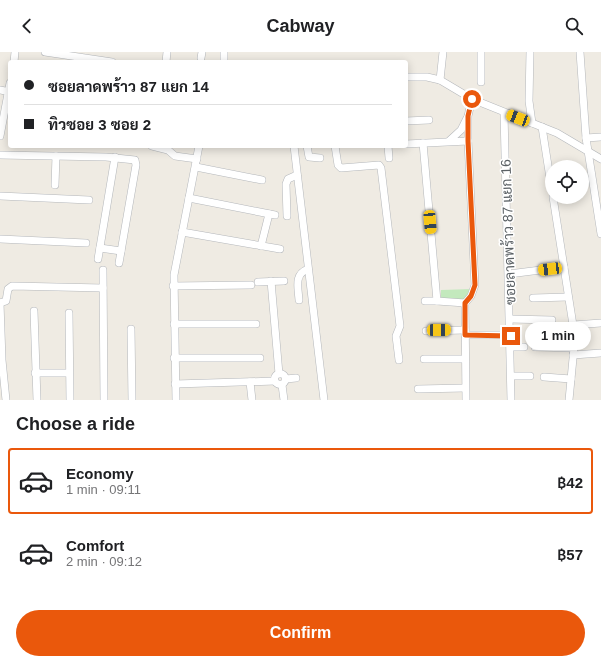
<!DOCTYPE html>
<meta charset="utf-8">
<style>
:root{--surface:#fff;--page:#f6f6f6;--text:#202124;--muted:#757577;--line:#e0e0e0;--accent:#ea580c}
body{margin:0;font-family:Helvetica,Sarabun,sans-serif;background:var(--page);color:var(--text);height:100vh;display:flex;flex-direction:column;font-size:15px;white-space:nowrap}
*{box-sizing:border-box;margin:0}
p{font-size:13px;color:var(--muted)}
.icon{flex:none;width:22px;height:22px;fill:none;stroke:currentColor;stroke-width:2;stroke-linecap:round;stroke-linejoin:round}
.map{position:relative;height:348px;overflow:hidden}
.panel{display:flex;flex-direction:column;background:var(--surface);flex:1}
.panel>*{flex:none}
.banner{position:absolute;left:8px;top:8px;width:400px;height:88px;border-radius:4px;box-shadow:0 2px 10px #0003;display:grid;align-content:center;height:88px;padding:0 16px;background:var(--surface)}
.buttons{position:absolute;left:545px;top:108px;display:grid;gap:8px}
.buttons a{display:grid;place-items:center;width:44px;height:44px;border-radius:50%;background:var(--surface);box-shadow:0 2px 10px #0003;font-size:20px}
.end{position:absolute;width:18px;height:18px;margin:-9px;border:5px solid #ea580c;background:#fff;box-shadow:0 0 0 2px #fff}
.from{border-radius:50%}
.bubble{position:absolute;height:28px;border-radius:14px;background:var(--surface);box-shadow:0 2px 10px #0003;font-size:13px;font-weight:600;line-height:28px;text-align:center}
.car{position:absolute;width:12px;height:24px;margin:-12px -6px;border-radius:5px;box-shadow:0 0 3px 1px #0007;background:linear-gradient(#f5c518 24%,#345 0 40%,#f5c518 0 76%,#345 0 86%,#f5c518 0)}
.banner b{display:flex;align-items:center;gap:14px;height:38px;font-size:15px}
.banner b+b{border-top:1px solid var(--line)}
.banner i{width:10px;height:10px;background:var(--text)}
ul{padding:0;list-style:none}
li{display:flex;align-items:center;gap:12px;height:66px;margin:0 8px 6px;padding:0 8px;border:2px solid transparent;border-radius:4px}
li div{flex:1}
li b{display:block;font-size:15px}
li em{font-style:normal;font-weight:600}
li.selected{border-color:var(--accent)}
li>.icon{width:36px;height:36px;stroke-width:1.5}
h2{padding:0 16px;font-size:18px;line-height:48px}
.action{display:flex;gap:8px;margin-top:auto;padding:8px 16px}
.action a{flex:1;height:46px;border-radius:24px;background:var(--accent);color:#fff;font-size:16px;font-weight:600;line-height:46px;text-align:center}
header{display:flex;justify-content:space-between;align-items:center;height:52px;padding:0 16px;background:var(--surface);font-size:18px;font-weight:600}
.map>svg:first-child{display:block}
.park{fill:#c3e9bd}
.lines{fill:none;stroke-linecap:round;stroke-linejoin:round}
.minor-casing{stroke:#b4b7bb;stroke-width:8}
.minor{stroke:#fff;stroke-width:7}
.route{stroke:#ea580c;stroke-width:5}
.labels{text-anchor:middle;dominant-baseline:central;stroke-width:3;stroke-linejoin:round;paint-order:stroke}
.street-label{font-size:14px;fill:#5b6165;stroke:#fff}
</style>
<header><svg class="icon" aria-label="back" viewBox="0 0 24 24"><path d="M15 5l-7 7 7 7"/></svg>Cabway<svg class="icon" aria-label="search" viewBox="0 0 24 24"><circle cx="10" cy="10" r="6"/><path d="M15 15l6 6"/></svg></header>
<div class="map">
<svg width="601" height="348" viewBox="0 0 601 348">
<rect width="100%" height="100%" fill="#efebe3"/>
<path class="park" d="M472,237L467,247H441V238Z"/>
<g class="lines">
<g class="minor-casing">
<g id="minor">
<path d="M45,0L112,10"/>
<path d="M224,0V10"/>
<path d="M530,0L529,49L532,71"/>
<path d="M580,0L586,86L601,182"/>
<path d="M201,6L202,0"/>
<path d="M14,10L15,0"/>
<path d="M166,10L167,0"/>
<path d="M406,25H427L440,28L472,47L557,81L601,107"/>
<path d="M440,28L443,0"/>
<path d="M481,30V0"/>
<path d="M0,38L10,40"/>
<path d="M504,61L511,348"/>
<path d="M406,69L429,68"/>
<path d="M542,75L552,139"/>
<path d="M0,84L10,31"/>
<path d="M586,86L601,85"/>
<path d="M449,89L461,78L467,66"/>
<path d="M423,91L437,249L465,251"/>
<path d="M406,92L468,89"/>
<path d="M152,94L168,98L175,104L197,107"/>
<path d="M294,94L324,348"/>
<path d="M307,94L309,105L320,106"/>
<path d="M335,94L338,113L341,116L379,113L381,116L400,274L396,284L399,308"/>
<path d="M388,94L389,106"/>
<path d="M0,103L106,105L135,108L136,113L119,211"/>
<path d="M196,115L262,128"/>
<path d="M55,133L56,104"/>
<path d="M0,144L89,148"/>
<path d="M553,145L573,273L574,296L569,348"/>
<path d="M189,146L275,163"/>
<path d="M287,164L286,132L288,127L297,123"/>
<path d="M182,180L280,197"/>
<path d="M0,187L86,191"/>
<path d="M261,194L269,162"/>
<path d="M100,196L121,199"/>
<path d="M98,207L115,105"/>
<path d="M103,218L104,348"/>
<path d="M509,222L564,215"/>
<path d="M271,229L279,322"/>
<path d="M258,230L284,229"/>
<path d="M173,234L251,233"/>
<path d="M533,246L568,245"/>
<path d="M299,248C298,235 294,222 308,217"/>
<path d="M425,249H437"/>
<path d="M0,251L6,249L8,237L12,234L103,236"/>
<path d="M0,251L2,308L6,348"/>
<path d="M34,259L37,348"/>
<path d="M69,261L70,348"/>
<path d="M510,267L552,268"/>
<path d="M174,272H256"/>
<path d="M573,273L601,271"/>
<path d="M131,277L132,348"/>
<path d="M426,279L465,278"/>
<path d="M465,283H511"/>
<path d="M511,295H524"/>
<path d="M535,295L574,296"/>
<path d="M573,303L601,301"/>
<path d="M174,306H260"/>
<path d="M424,307H465"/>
<path d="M35,321H69"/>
<circle cx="280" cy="327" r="5.5"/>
<path d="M511,324H530"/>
<path d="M544,325L571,327"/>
<path d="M286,327L296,326"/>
<path d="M250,330L252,348"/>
<path d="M175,332L275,329"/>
<path d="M282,333L284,348"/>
<path d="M418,337L465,336"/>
<path d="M176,348L174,223L199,94"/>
<path d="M466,348L465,251L471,244L475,233L468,89V64L472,47"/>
</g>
</g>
<use href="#minor" class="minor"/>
</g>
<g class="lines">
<path class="route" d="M472,47L468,64V89L475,233L471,244L465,251V283L511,284"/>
</g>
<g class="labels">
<g class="street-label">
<text transform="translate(508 180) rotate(-92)">ซอยลาดพร้าว 87 แยก 16</text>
</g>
</g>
</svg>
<div class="buttons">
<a><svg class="icon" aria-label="locate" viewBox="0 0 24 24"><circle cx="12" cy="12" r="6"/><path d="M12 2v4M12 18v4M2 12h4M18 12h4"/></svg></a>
</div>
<i class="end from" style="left:472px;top:47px"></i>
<i class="end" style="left:511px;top:284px"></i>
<div class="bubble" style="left:525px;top:270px;width:66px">1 min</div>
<i class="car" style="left:518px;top:66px;rotate:291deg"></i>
<i class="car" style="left:430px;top:170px;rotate:175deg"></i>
<i class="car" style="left:550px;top:217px;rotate:263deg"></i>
<i class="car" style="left:439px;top:278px;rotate:89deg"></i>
<div class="banner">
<b><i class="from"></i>ซอยลาดพร้าว 87 แยก 14</b>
<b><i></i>ทิวซอย 3 ซอย 2</b>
</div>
</div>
<section class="panel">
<h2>Choose a ride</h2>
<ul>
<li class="selected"><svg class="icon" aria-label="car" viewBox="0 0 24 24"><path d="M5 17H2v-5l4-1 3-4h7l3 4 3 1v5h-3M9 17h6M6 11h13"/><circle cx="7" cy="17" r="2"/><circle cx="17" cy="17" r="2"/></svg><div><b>Economy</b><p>1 min · 09:11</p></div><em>฿42</em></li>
<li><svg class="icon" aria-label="car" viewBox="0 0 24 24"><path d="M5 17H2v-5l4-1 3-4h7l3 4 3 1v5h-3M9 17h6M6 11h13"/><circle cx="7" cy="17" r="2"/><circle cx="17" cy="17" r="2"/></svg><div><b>Comfort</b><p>2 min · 09:12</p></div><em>฿57</em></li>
</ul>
<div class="action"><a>Confirm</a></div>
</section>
